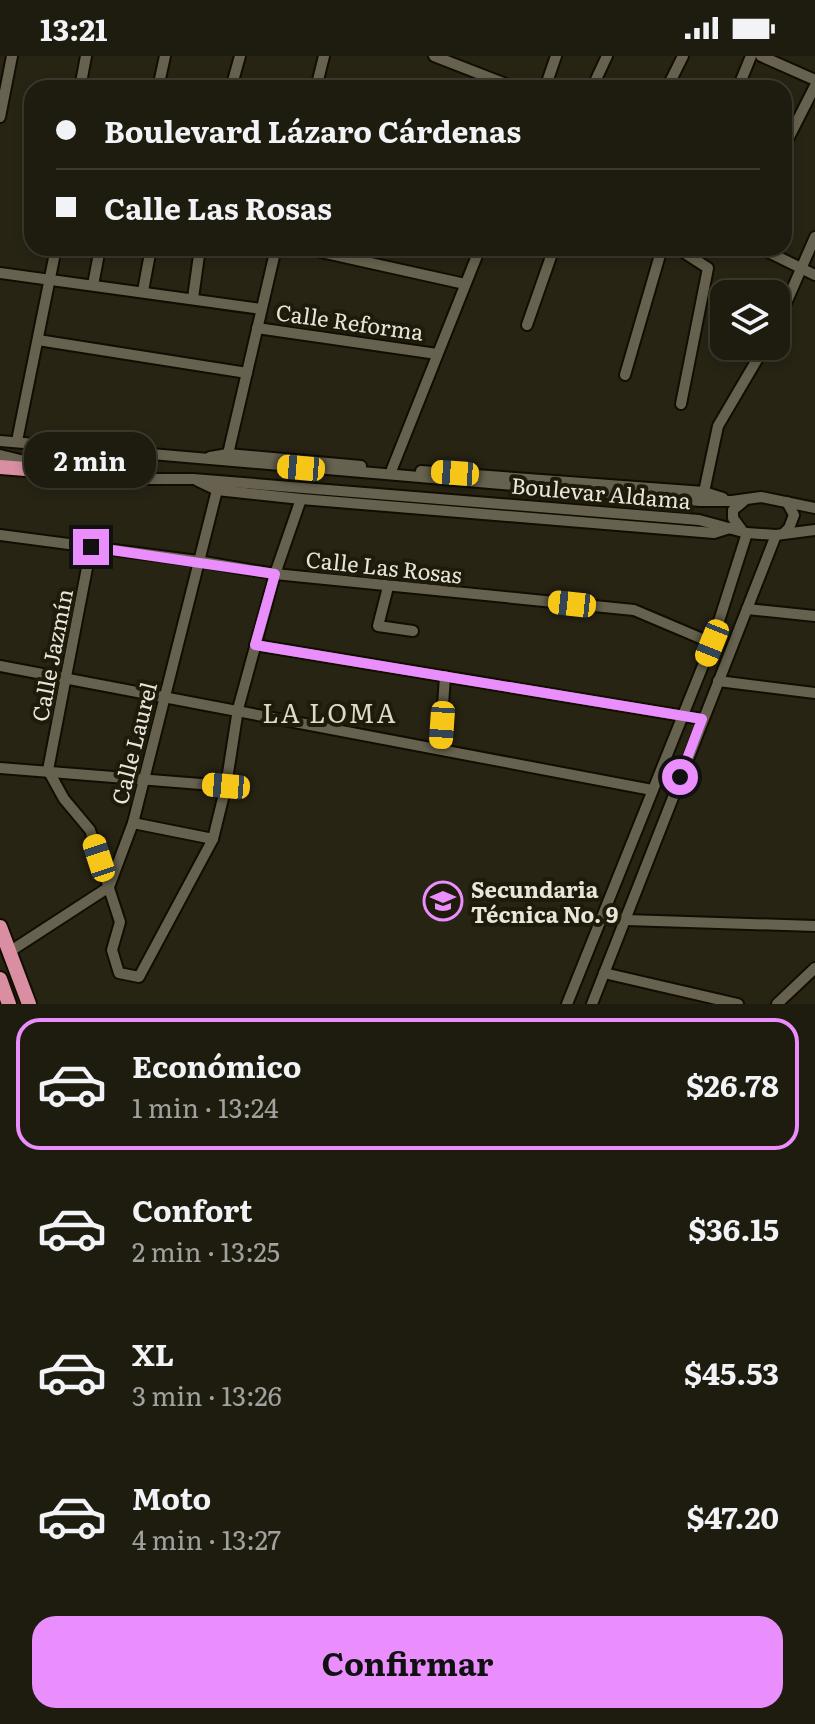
<!DOCTYPE html>
<html lang="es">
<meta charset="utf-8">
<style>
:root{--surface:#1e1b0f;--page:#262418;--text:#f1f3f6;--muted:#a1a19e;--line:#3c392f;--accent:#ea8dfd}
body{margin:0;font-family:Literata,serif;background:var(--page);color:var(--text);height:100vh;display:flex;flex-direction:column;font-size:30px;white-space:nowrap}
*{box-sizing:border-box;margin:0}
p{font-size:26px;color:var(--muted)}
.icon{flex:none;width:44px;height:44px;fill:none;stroke:currentColor;stroke-width:2;stroke-linecap:round;stroke-linejoin:round}
.map{position:relative;height:948px;overflow:hidden}
.side{display:flex;flex-direction:column;background:var(--surface);flex:1}
.side>*{flex:none}
.top-card{position:absolute;left:24px;top:24px;width:768px;height:176px;border-radius:24px;box-shadow:0 4px 12px #0003,0 0 0 2px var(--line);display:grid;align-content:center;height:176px;padding:0 32px;background:var(--surface)}
.buttons{position:absolute;left:710px;top:224px;display:grid;gap:16px}
.buttons a{display:grid;place-items:center;width:80px;height:80px;border-radius:16px;background:var(--surface);box-shadow:0 4px 12px #0003,0 0 0 2px var(--line);font-size:40px}
.end{position:absolute;width:36px;height:36px;margin:-18px;border:10px solid #ea8dfd;background:#111;box-shadow:0 0 0 4px #111}
.from{border-radius:50%}
.bubble{position:absolute;height:56px;border-radius:24px;background:var(--surface);box-shadow:0 4px 12px #0003,0 0 0 2px var(--line);font-size:26px;font-weight:700;line-height:56px;text-align:center}
.car{position:absolute;width:24px;height:48px;margin:-24px -12px;border-radius:10px;box-shadow:0 0 6px 2px #0007;background:linear-gradient(#f5c518 24%,#345 0 40%,#f5c518 0 76%,#345 0 86%,#f5c518 0)}
.top-card b{display:flex;align-items:center;gap:28px;height:76px;font-size:30px}
.top-card b+b{border-top:2px solid var(--line)}
.top-card i{width:20px;height:20px;background:var(--text)}
ul{padding:14px 0 0;list-style:none}
li{display:flex;align-items:center;gap:24px;height:132px;margin:0 16px 12px;padding:0 16px;border:4px solid transparent;border-radius:24px}
li div{flex:1}
li b{display:block;font-size:30px}
li em{font-style:normal;font-weight:700}
li.selected{border-color:var(--accent)}
li>.icon{width:72px;height:72px;stroke-width:1.5}
.cta{display:flex;gap:16px;margin-top:auto;padding:16px 32px}
.cta a{flex:1;height:92px;border-radius:24px;background:var(--accent);color:#111;font-size:32px;font-weight:700;line-height:92px;text-align:center}
.status{display:flex;justify-content:space-between;align-items:center;height:56px;padding:0 40px;background:var(--surface);direction:ltr}
.status svg{height:22px;fill:currentColor}
.map>svg:first-child{display:block}
.lines{fill:none;stroke-linecap:round;stroke-linejoin:round}
.minor-casing{stroke:#110d01;stroke-width:14}
.highway-casing{stroke:#110d01;stroke-width:18}
.minor{stroke:#66624f;stroke-width:10}
.highway{stroke:#da8ea2;stroke-width:14}
.route{stroke:#ea8dfd;stroke-width:10}
.labels{text-anchor:middle;dominant-baseline:central;stroke-width:8;stroke-linejoin:round;paint-order:stroke}
.street-label{font-size:22px;fill:#e8e6db;stroke:#1f1b0b}
.poi-label{font-size:22px;font-weight:bold;fill:#e8e6db;stroke:#1f1b0b;text-anchor:start}
.quarter-label{font-size:26px;letter-spacing:2px;fill:#dfdac5;stroke:#1f1b0b}
</style>
<div class="status"><b>13:21</b><svg viewBox="0 0 49 12"><path d="M0 12V9h3v3zM5 12V6h3v6zM10 12V3h3v9zM15 12V0h3v12zM26 1h20v11H26zM47 4h2v5h-2z"/></svg></div>
<div class="map">
<svg width="815" height="948" viewBox="0 0 815 948">
<rect width="100%" height="100%" fill="#282414"/>
<g class="lines">
<g class="minor-casing">
<g id="minor">
<path d="M434,0L516,32"/>
<path d="M761,0L815,24"/>
<path d="M80,32L86,0"/>
<path d="M158,32L165,0"/>
<path d="M231,32L240,0"/>
<path d="M316,32L324,0"/>
<path d="M545,32L556,0"/>
<path d="M592,32L607,0"/>
<path d="M667,32L683,0"/>
<path d="M738,32L751,0"/>
<path d="M0,61L12,0"/>
<path d="M784,91L815,30"/>
<path d="M303,192L465,228"/>
<path d="M677,192L708,212L681,348"/>
<path d="M760,192L815,219"/>
<path d="M0,217L261,253"/>
<path d="M93,229L100,192"/>
<path d="M143,235L151,192"/>
<path d="M193,242L200,192"/>
<path d="M527,269L554,192"/>
<path d="M776,270L815,181"/>
<path d="M257,272L437,298"/>
<path d="M38,284L247,317"/>
<path d="M625,319L662,192"/>
<path d="M0,385L700,445H732L761,441L815,452"/>
<path d="M17,385L56,192"/>
<path d="M228,398L276,192"/>
<path d="M0,399L41,409"/>
<path d="M210,401L228,398L361,410"/>
<path d="M392,413L480,192"/>
<path d="M421,415L704,436L723,442"/>
<path d="M72,416L114,423H193L699,464L747,477L776,479L815,474"/>
<path d="M109,421L101,411L102,403L113,394"/>
<path d="M134,422L140,418L144,407L136,396"/>
<path d="M198,425L217,434L301,443L714,477L730,472"/>
<path d="M704,436L718,370L765,290"/>
<path d="M741,473L733,462V454L744,445"/>
<path d="M784,477L789,472L794,459L787,446"/>
<path d="M0,479L198,505L275,518L634,554L712,587"/>
<path d="M91,491L48,714L64,743L90,774L120,866L112,894L119,917L139,921L213,783L226,730L238,653L275,518L301,443"/>
<path d="M388,531L378,570L413,575"/>
<path d="M747,553L815,560"/>
<path d="M255,589L702,663"/>
<path d="M0,610L652,734"/>
<path d="M718,625L815,637"/>
<path d="M440,693L445,620"/>
<path d="M0,712L226,730"/>
<path d="M133,767L213,783"/>
<path d="M604,858L626,864L815,870"/>
<path d="M9,896L109,831L133,767L217,434"/>
<path d="M604,917L738,948"/>
<path d="M567,948L712,587L747,477"/>
<path d="M592,948L776,479"/>
<path d="M777,948L815,912"/>
</g>
</g>
<g class="highway-casing">
<g id="highway">
<path d="M0,411L76,417"/>
<path d="M0,871L29,948"/>
<path d="M0,923L9,948"/>
</g>
</g>
<use href="#minor" class="minor"/>
<use href="#highway" class="highway"/>
</g>
<g class="lines">
<path class="route" d="M91,491L275,518L255,589L702,663L680,721"/>
</g>
<defs>
<g id="school-ring" transform="scale(2)"><circle r="9.5" fill="#1f1b0b" stroke="#ea8dfd" stroke-width="1.5"/><path d="M0-5L7-2L0 1L-7-2ZM-4 1L0 2.5L4 1V4Q0 6-4 4Z" fill="#ea8dfd"/></g>
</defs>
<g fill-rule="evenodd">
<use href="#school-ring" x="443" y="845"/>
</g>
<g class="labels">
<g class="street-label">
<text transform="translate(350 265) rotate(8)">Calle Reforma</text>
<text transform="translate(601 436) rotate(5)">Boulevar Aldama</text>
<text transform="translate(384 510) rotate(6)">Calle Las Rosas</text>
<text transform="translate(51 599) rotate(-79)">Calle Jazmín</text>
<text transform="translate(133 687) rotate(-76)">Calle Laurel</text>
</g>
<g class="poi-label">
<text x="471" y="832">Secundaria<tspan x="471" dy="25">Técnica No. 9</tspan></text>
</g>
<g class="quarter-label">
<text x="330" y="655">LA LOMA</text>
</g>
</g>
</svg>
<div class="buttons">
<a><svg class="icon" aria-label="layers" viewBox="0 0 24 24"><path d="M12 4l9 5-9 5-9-5zM3 14l9 5 9-5"/></svg></a>
</div>
<i class="end from" style="left:680px;top:721px"></i>
<i class="end" style="left:91px;top:491px"></i>
<div class="bubble" style="left:24px;top:376px;width:132px">2 min</div>
<i class="car" style="left:301px;top:412px;rotate:275deg"></i>
<i class="car" style="left:455px;top:417px;rotate:274deg"></i>
<i class="car" style="left:572px;top:548px;rotate:276deg"></i>
<i class="car" style="left:712px;top:587px;rotate:202deg"></i>
<i class="car" style="left:442px;top:669px;rotate:184deg"></i>
<i class="car" style="left:226px;top:730px;rotate:275deg"></i>
<i class="car" style="left:99px;top:802px;rotate:342deg"></i>
<div class="top-card">
<b><i class="from"></i>Boulevard Lázaro Cárdenas</b>
<b><i></i>Calle Las Rosas</b>
</div>
</div>
<section class="side">
<ul>
<li class="selected"><svg class="icon" aria-label="car" viewBox="0 0 24 24"><path d="M5 17H2v-5l4-1 3-4h7l3 4 3 1v5h-3M9 17h6M6 11h13"/><circle cx="7" cy="17" r="2"/><circle cx="17" cy="17" r="2"/></svg><div><b>Económico</b><p>1 min · 13:24</p></div><em>$26.78</em></li>
<li><svg class="icon" aria-label="car" viewBox="0 0 24 24"><path d="M5 17H2v-5l4-1 3-4h7l3 4 3 1v5h-3M9 17h6M6 11h13"/><circle cx="7" cy="17" r="2"/><circle cx="17" cy="17" r="2"/></svg><div><b>Confort</b><p>2 min · 13:25</p></div><em>$36.15</em></li>
<li><svg class="icon" aria-label="car" viewBox="0 0 24 24"><path d="M5 17H2v-5l4-1 3-4h7l3 4 3 1v5h-3M9 17h6M6 11h13"/><circle cx="7" cy="17" r="2"/><circle cx="17" cy="17" r="2"/></svg><div><b>XL</b><p>3 min · 13:26</p></div><em>$45.53</em></li>
<li><svg class="icon" aria-label="car" viewBox="0 0 24 24"><path d="M5 17H2v-5l4-1 3-4h7l3 4 3 1v5h-3M9 17h6M6 11h13"/><circle cx="7" cy="17" r="2"/><circle cx="17" cy="17" r="2"/></svg><div><b>Moto</b><p>4 min · 13:27</p></div><em>$47.20</em></li>
</ul>
<div class="cta"><a>Confirmar</a></div>
</section>
